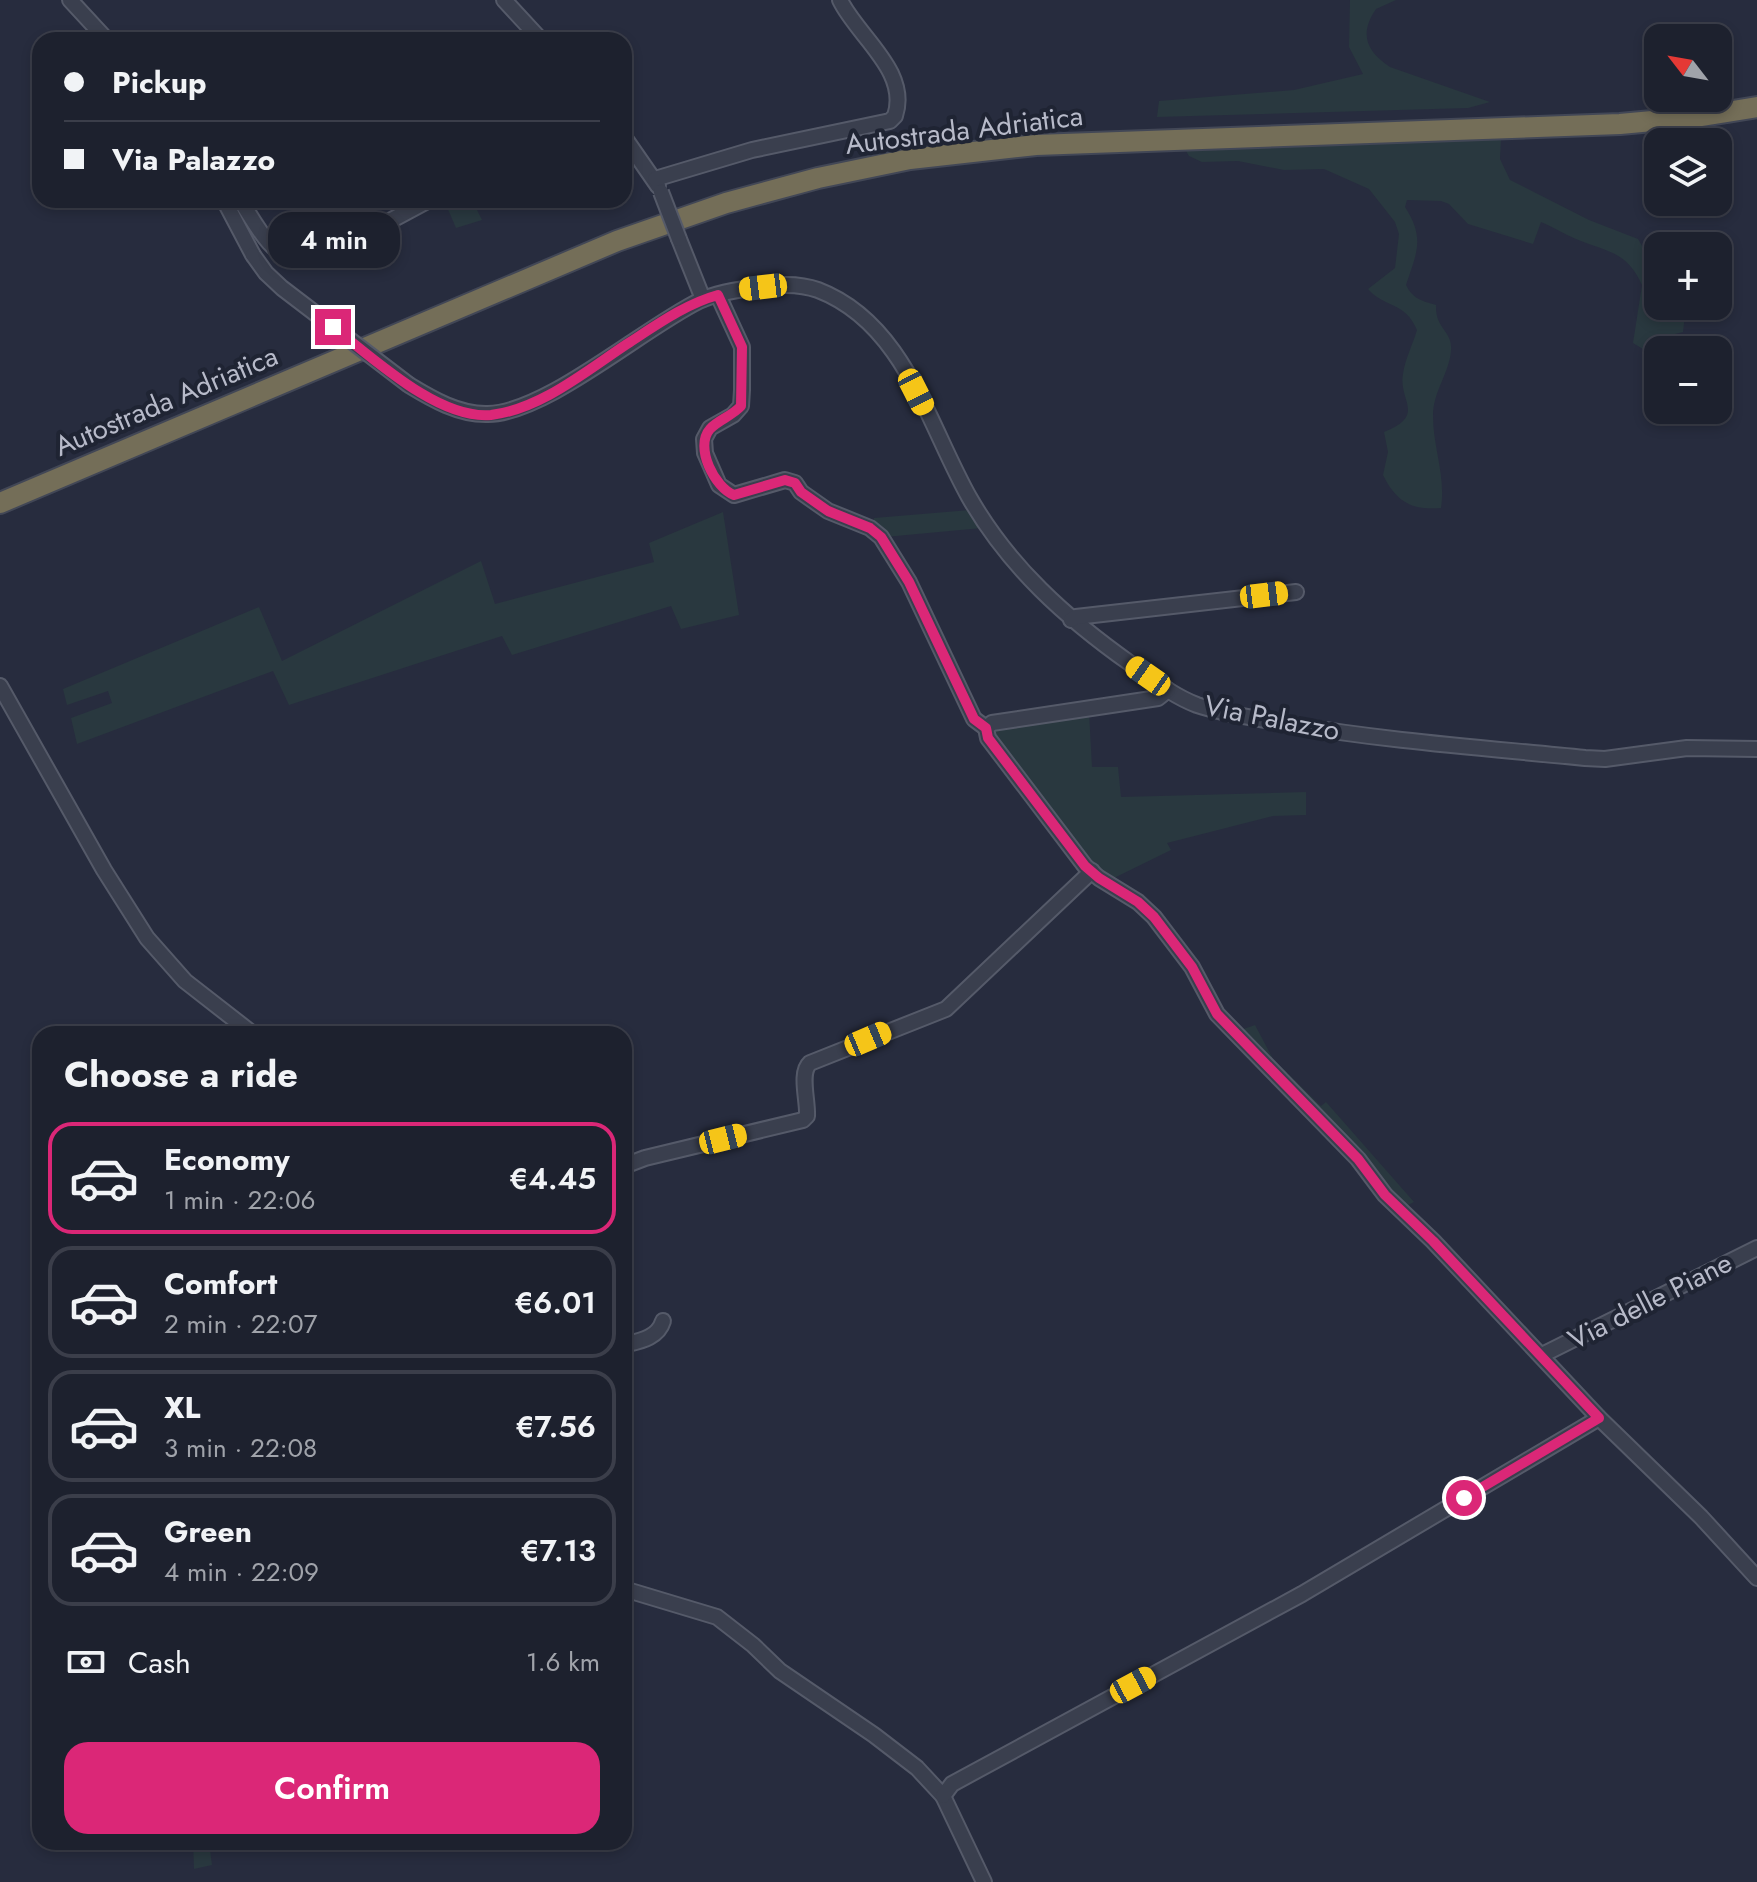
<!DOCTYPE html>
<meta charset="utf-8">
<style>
:root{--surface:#1d212e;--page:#2a2e3a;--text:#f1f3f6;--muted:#a0a3aa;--line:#3b3e4a;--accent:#db2777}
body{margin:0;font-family:Jost,sans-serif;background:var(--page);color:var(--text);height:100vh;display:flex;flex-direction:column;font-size:30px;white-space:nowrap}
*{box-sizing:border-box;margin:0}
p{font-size:26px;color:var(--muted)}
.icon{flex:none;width:44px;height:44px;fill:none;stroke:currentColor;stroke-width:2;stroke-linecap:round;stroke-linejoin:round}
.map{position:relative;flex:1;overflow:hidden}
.panel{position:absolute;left:32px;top:1026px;width:600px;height:824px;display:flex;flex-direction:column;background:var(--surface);border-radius:24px;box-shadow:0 4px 12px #0003,0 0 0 2px var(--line)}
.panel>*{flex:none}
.banner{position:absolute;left:32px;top:32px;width:600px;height:176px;border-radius:24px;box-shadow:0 4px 12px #0003,0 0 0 2px var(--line);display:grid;align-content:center;height:176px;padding:0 32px;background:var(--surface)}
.needle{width:52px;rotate:301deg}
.fabs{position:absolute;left:1644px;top:24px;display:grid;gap:16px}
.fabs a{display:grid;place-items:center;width:88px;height:88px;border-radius:16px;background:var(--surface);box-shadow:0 4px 12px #0003,0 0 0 2px var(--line);font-size:40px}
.end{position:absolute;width:36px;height:36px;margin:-18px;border:10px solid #db2777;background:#fff;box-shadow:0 0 0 4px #fff}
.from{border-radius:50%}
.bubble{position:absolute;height:56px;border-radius:24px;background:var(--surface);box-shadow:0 4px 12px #0003,0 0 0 2px var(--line);font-size:26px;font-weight:600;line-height:56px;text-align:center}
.car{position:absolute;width:24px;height:48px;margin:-24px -12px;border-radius:10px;box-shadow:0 0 6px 2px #0007;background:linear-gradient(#f5c518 24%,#345 0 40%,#f5c518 0 76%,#345 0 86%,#f5c518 0)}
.banner b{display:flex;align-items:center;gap:28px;height:76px;font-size:30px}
.banner b+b{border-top:2px solid var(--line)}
.banner i{width:20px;height:20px;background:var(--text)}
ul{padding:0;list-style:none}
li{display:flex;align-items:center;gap:24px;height:112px;margin:0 16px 12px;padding:0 16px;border:4px solid var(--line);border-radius:24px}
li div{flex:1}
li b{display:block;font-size:30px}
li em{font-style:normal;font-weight:600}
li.active{border-color:var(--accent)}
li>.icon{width:72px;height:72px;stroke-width:1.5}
h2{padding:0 32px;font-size:36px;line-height:96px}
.pay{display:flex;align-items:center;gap:20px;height:88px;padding:0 32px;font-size:30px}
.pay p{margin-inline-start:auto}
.primary-button{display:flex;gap:16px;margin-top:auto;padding:16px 32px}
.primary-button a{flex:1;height:92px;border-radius:24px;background:var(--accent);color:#fff;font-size:32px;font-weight:600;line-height:92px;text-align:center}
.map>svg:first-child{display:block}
.green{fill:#29383f}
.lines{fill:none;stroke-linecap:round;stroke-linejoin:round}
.minor-casing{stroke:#555a69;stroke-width:18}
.highway-casing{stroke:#424756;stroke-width:24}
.minor{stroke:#3a3f4e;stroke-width:14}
.highway{stroke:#746e58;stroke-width:20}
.minor-bridge-casing{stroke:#555a69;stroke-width:18;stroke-linecap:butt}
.minor-bridge{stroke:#3a3f4e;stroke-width:14}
.route{stroke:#db2777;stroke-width:10}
.labels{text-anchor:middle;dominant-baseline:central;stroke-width:8;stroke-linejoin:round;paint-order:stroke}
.street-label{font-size:28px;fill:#b7bac9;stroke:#1f2433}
</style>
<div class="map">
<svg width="1757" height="1882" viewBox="0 0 1757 1882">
<rect width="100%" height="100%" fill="#272c3e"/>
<g class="green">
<path d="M1350,0H1396L1376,9C1359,34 1366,51 1390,67L1490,102L1468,108L1157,117L1159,101L1294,90L1363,74L1349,47Z"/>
<path d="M1501,138L1500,159L1510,180L1589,220L1638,239L1658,273V306H1686L1683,332L1675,334L1680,350H1658V358L1633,343L1642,285C1627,251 1607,252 1576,239C1564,234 1553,227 1541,222L1533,244L1468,224L1449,204L1441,201L1407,200L1405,207C1425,238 1417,252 1406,285C1413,299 1422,301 1436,305C1435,329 1453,331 1451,350C1450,372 1433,391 1433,416C1433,448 1446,476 1441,508C1412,510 1397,503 1383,475L1388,452L1384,432C1427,415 1398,401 1403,374C1405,359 1413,344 1417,330C1405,301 1384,308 1368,289L1395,268L1399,234L1395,222L1369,189L1324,169L1284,170L1238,161L1202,162L1189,156L1185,149Z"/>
<path d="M444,200H472L482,220L456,228Z"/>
<path d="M970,510L982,528L885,537L874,526V518Z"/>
<path d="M723,512L739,615L681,629L671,606L512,655L502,636L289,705L273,671L77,744L71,718L112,703L108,691L67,705L63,689L259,607L282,661L481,561L495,604L654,562L649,543Z"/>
<path d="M1089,712L1092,767H1118L1121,797L1306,792V815L1273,816L1167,843L1171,850L1114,878L1091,865L990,734L992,727Z"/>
<path d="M1255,1025L1273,1059L1321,1106L1326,1102L1414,1202L1402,1208L1235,1032Z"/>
<path d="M193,1842H209L212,1865L194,1869Z"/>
</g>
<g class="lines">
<g class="minor-casing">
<g id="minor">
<path d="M70,0L107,40"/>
<path d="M504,0L541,40"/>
<path d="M624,137L658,186"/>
<path d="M655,179L752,150L890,121L895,116C910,71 857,36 840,0"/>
<path d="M224,200L253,255"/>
<path d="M240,200C254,220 270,257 297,258L388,222L429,200"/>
<path d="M679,239L703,299"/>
<path d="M718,295L742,347V390L741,406L733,415L710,428L704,439L705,453L719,485L734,495L785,480L795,483L801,492L828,511L870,528L881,537L909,582L974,719L986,728"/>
<path d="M409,385C432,399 459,415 488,414C546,413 642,329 699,301C718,292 741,289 761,287C780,284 799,283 818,290C904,323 928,424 969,497C1009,567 1066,618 1131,664C1152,679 1173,696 1197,705C1226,715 1258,718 1288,724C1386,741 1486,748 1585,758L1605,759L1687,748L1757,749"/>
<path d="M1071,620L1076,617L1296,592"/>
<path d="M0,686L104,870L147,938L185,981L253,1034"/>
<path d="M1168,690L1158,698L992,723L986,728L988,738L1085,866L1099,878L1138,902L1154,917L1192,967L1217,1014L1358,1159L1385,1195L1433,1241L1599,1418L1701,1517L1757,1578"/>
<path d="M624,1166L645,1158L803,1120L807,1116C808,1100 799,1073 810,1063L946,1009L1092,871"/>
<path d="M624,1345C640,1341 658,1338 663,1321"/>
<path d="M1542,1355L1757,1248"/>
<path d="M624,1589L717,1617L753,1645L780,1671L874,1735L917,1768L943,1796L984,1882"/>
<path d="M943,1796L952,1784L1302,1594L1599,1418"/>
</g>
</g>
<g class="highway-casing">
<path id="highway" d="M0,503L617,241L726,203L818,178L910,159L1036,145L1620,124L1696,117L1757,107"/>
</g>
<use href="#minor" class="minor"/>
<use href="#highway" class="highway"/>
<g class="minor-bridge-casing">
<g id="minor-bridge">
<path d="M661,192L679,239"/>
<path d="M253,255L266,273L282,288L409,385"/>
</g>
</g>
<use href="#minor-bridge" class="minor-bridge"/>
</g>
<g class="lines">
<path class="route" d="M333,327C372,357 438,420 491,415C541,409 586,371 627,344C655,326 685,304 718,295L742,347L741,406C732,416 718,420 710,429C694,447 715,488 734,495L785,480L795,483L801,492L828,511L870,528L881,537L909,582L974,719L986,728L988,738L1085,866L1099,878L1138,902L1154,917L1192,967L1217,1014L1358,1159L1385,1195L1433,1241L1599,1418L1464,1498"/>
</g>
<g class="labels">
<g class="street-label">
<text transform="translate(964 130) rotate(-7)">Autostrada Adriatica</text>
<text transform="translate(166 401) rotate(-23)">Autostrada Adriatica</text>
<text transform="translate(1272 718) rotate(11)">Via Palazzo</text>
<text transform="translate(1650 1301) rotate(-27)">Via delle Piane</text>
</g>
</g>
</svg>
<div class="fabs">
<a><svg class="needle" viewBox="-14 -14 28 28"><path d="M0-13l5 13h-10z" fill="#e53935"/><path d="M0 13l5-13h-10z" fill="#a0a3aa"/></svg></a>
<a><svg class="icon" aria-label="layers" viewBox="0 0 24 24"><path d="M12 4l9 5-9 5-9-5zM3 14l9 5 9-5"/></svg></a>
<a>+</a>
<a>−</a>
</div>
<i class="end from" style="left:1464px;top:1498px"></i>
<i class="end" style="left:333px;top:327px"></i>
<div class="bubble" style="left:268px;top:212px;width:132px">4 min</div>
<i class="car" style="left:763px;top:287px;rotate:263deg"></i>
<i class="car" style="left:916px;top:392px;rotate:153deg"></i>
<i class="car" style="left:1264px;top:595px;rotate:83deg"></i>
<i class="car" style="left:1148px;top:676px;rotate:305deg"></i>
<i class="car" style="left:868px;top:1039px;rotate:67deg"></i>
<i class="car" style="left:723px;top:1139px;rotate:76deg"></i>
<i class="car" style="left:1133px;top:1685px;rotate:62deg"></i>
<div class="banner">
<b><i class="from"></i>Pickup</b>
<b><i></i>Via Palazzo</b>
</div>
<section class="panel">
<h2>Choose a ride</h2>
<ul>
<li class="active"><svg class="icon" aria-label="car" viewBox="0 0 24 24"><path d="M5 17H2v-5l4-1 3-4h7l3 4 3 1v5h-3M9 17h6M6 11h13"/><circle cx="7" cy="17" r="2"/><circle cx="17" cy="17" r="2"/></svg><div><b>Economy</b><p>1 min · 22:06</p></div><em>€4.45</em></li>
<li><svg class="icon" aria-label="car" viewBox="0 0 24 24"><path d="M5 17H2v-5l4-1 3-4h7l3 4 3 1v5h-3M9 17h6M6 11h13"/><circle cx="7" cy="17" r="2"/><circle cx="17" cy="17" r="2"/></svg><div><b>Comfort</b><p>2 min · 22:07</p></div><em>€6.01</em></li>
<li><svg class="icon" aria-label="car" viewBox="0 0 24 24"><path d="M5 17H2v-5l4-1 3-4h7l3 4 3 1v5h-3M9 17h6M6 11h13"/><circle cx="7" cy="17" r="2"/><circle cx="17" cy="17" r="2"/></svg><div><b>XL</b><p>3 min · 22:08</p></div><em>€7.56</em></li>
<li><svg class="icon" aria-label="car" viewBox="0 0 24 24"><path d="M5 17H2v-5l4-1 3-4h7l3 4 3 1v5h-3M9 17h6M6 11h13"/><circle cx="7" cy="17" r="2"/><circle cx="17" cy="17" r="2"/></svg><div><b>Green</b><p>4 min · 22:09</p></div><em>€7.13</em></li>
</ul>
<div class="pay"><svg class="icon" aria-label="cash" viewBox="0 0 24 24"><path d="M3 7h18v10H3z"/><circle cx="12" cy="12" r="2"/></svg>Cash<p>1.6 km</p></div>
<div class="primary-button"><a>Confirm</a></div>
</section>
</div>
